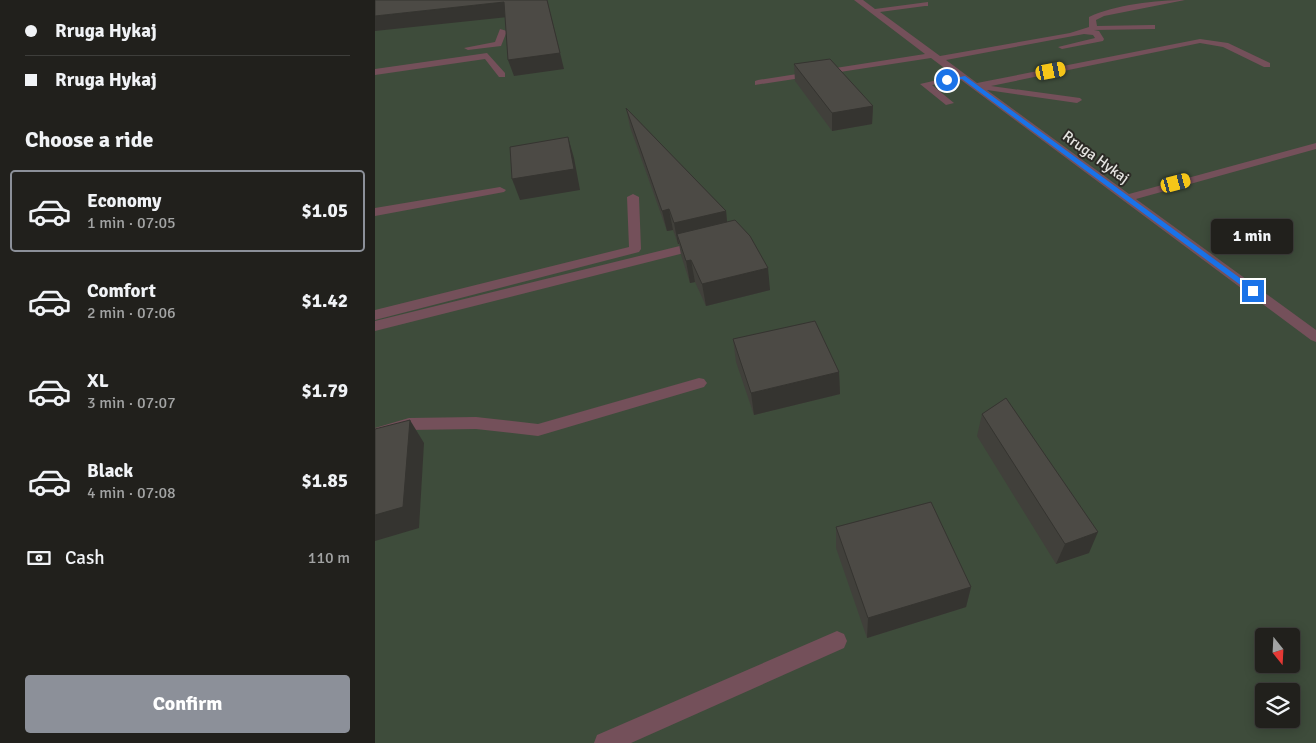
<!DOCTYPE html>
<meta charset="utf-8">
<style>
:root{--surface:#21201c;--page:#292825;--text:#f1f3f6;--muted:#a2a3a3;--line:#3e3e3b;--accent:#8c9099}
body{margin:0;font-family:Signika,sans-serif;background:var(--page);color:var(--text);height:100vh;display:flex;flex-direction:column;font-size:19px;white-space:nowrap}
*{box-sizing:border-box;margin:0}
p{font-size:16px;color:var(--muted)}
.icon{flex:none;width:28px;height:28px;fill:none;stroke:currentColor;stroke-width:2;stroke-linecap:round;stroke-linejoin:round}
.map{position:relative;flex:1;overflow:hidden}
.panel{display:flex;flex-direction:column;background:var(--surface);width:375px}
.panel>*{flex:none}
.guide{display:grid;align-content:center;height:110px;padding:0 25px;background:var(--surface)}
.needle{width:32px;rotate:162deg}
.controls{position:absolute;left:880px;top:628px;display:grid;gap:10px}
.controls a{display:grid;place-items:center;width:45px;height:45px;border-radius:5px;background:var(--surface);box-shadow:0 2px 12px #0003,0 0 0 1px var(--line);font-size:25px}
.end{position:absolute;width:22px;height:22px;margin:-11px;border:6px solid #1a73e8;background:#fff;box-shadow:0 0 0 2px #fff}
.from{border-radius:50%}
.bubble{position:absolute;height:35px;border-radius:5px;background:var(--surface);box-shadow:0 2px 12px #0003,0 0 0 1px var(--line);font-size:16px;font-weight:700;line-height:35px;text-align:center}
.car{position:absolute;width:15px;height:30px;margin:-15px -8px;border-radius:6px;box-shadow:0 0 4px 1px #0007;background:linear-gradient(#f5c518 24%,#345 0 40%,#f5c518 0 76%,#345 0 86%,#f5c518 0)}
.guide b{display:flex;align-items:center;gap:18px;height:48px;font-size:19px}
.guide b+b{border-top:1px solid var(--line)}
.guide i{width:12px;height:12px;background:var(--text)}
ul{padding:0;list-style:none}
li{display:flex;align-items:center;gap:15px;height:82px;margin:0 10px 8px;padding:0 15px;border:2px solid transparent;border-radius:5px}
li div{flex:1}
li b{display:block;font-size:19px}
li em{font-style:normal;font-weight:700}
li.active{border-color:var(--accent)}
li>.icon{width:45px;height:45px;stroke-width:1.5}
h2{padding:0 25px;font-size:22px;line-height:60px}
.pay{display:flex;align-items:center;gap:12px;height:55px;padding:0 25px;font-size:19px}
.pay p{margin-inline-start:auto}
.action{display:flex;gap:10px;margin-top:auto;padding:10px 25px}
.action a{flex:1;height:58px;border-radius:5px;background:var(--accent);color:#fff;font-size:20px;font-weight:700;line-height:58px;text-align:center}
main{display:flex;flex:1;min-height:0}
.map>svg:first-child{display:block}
.green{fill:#3e4c3b;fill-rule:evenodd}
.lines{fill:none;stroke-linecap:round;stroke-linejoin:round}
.minor{fill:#74505a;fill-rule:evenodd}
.wall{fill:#41403b}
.shaded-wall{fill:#353430}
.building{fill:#4c4a45;stroke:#353430}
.route{fill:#1a73e8}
.labels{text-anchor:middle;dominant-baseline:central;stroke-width:4;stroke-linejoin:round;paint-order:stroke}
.far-street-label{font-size:15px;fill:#e6e5e2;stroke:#2c2b26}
</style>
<main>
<section class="panel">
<div class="guide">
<b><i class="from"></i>Rruga Hykaj</b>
<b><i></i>Rruga Hykaj</b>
</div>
<h2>Choose a ride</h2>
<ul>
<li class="active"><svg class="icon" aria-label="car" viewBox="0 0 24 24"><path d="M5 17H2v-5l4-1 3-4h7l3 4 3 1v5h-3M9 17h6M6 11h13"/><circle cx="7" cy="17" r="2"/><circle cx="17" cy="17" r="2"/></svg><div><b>Economy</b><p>1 min · 07:05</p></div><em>$1.05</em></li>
<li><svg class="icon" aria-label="car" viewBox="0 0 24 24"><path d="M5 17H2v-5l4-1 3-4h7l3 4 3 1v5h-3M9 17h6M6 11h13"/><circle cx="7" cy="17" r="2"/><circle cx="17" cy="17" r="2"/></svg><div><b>Comfort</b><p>2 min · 07:06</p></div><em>$1.42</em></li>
<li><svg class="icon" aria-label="car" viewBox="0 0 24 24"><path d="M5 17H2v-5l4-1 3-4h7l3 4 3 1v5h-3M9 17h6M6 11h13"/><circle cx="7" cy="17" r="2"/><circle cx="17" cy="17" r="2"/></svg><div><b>XL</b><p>3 min · 07:07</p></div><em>$1.79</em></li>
<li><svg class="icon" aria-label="car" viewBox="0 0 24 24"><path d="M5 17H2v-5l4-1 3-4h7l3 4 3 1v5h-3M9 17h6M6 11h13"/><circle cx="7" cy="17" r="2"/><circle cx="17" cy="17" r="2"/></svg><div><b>Black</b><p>4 min · 07:08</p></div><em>$1.85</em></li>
</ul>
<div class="pay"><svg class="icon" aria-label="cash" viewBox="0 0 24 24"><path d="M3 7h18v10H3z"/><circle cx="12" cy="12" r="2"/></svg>Cash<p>110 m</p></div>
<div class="action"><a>Confirm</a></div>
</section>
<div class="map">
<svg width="941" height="743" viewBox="0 0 941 743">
<rect width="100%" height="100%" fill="#2c2b26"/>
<path class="green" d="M0,0H941V743H0ZM889,636H916V664H889ZM889,691H916V719H889Z"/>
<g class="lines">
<g class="minor">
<path d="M479,0H488L500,9L553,2V6H550L505,12L565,56L695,33L714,27V17C739,5 782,0 810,0L729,16L721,20L722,26L777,25H780V29L719,30L724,31L729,39L728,41L687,49L683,47L720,38L718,35L709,34L571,60L602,83L825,39L853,43L895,63V67H889L848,47L825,43L616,86L705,98L707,100L702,103L612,90L754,194L941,143V149L761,199L941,330V342L936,340L586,80L557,85L579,103L571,105L545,84L580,76L556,58L380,85V81L383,80L550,54Z"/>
<path d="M125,29L132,31L126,46L93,50L89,48L120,42Z"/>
<path d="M112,53L130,73V77H124L110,59L0,75V69Z"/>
<path d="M125,187L131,190L129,192L0,216V208Z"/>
<path d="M258,194L264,197L266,249L264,252L0,320V310L254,247L252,197Z"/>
<path d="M325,241L331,245L329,248L0,331V321Z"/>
<path d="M324,378L329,379L332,383L329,387L163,436L101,429L34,430L0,440V428L34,418L101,417L163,424Z"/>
<path d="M462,631L469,634L472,641L469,648L256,743H219L222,735Z"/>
</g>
</g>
<g class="wall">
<path d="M419,64L498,106L497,124L457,131L420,81Z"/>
<path d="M251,108L351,211L352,222L395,290L331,306L320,282L315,283L306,255L304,244H303L298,230L292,231L255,127Z"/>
<path d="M358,339L464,372L465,394L379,415L361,362Z"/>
<path d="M607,414L714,553L681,564L602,436Z"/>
<path d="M461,527L596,587L591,607L492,638L461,548Z"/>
</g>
<g class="shaded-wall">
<path d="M172,0L189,69L139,76L133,60Z"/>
<path d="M129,2L133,17L0,31V16Z"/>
<path d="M498,106L497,124L457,131V113Z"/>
<path d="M193,137L199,158L205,190L145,200L137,179Z"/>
<path d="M294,209L298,230L292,231L287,211Z"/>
<path d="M351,211L353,232L302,234L304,244H303L299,223Z"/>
<path d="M316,260L320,282L315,283L311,261Z"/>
<path d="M393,268L395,290L331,306L327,284Z"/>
<path d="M464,372L465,394L379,415L376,393Z"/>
<path d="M35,420L49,443L44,528L0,541V515Z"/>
<path d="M723,532L714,553L681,564L690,544Z"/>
<path d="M596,587L591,607L492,638L493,618Z"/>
</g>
<g class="building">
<path d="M0,0H172L185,53L133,60L129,2L0,16Z"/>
<path d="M455,59L498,106L457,113L419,64Z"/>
<path d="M251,108L351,211L299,223L294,209L287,211Z"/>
<path d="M193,137L199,169L137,179L135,147Z"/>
<path d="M360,220L375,236L393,268L327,284L316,260L311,261L302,234Z"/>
<path d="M440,321L464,372L376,393L358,339Z"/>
<path d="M631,398L723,532L690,544L607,414Z"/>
<path d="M35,420L28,507L0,515V429Z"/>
<path d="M556,502L596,587L493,618L461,527Z"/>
</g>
<path class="route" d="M590,76L880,289V292H875L587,79L570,80Z"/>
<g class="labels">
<g class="far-street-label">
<text transform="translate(721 157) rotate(36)">Rruga Hykaj</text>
</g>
</g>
</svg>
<div class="controls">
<a><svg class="needle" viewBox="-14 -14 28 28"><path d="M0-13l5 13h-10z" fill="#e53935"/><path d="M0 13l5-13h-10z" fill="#a2a3a3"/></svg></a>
<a><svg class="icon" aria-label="layers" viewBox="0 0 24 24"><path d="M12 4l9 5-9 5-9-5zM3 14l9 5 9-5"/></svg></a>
</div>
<i class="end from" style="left:572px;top:80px"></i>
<i class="end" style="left:878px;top:291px"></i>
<div class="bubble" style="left:836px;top:219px;width:82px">1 min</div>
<i class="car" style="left:676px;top:71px;rotate:79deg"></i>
<i class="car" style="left:801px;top:183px;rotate:75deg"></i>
</div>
</main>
